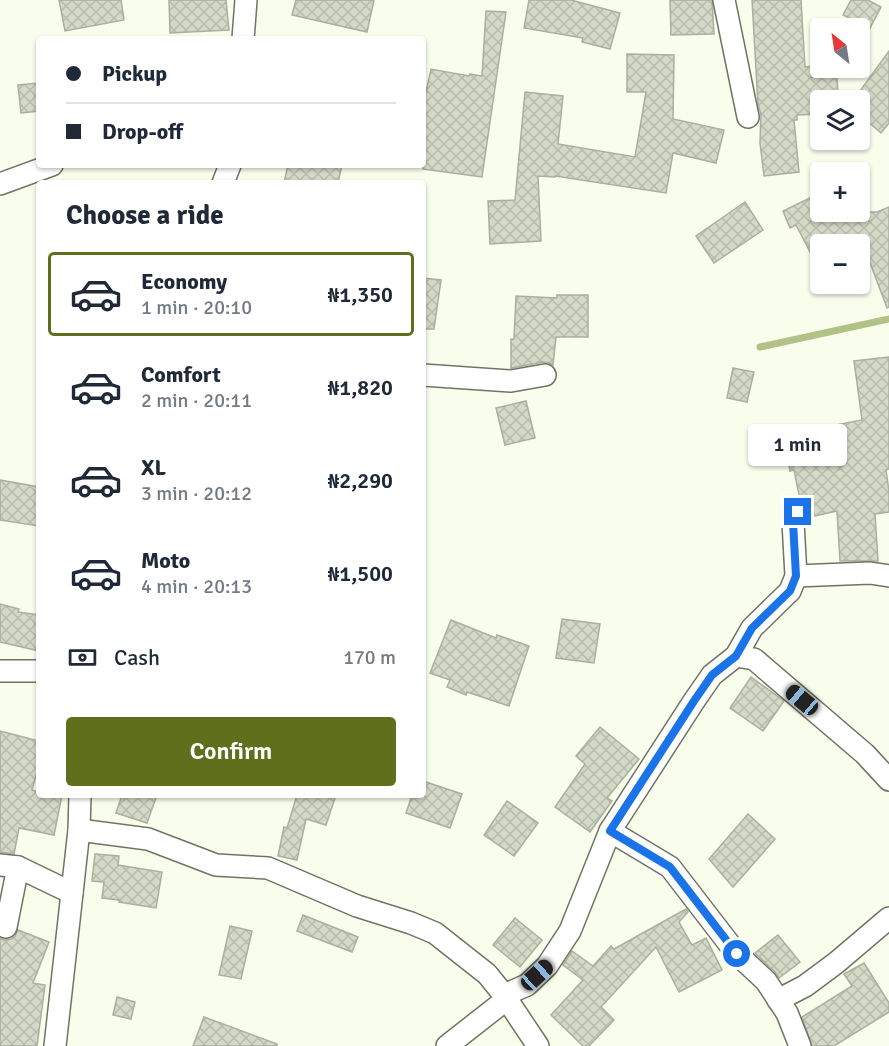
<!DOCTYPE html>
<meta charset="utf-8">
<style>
:root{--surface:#fff;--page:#f2f2f3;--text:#1f2937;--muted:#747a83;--line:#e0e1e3;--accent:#5f6f1c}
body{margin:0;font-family:Signika,sans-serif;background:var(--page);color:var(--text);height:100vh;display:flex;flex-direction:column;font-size:22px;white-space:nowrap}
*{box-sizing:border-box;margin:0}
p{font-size:20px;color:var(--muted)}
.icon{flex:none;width:33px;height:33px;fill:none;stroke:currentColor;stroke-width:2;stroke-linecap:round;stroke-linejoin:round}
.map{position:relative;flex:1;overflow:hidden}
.panel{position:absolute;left:36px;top:180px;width:390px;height:618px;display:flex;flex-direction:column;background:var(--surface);border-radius:6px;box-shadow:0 2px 4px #0004}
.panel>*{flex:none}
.top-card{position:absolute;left:36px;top:36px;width:390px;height:132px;border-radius:6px;box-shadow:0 2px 4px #0004;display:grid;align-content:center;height:132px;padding:0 30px;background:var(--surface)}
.needle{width:39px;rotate:330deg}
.fabs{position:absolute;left:810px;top:18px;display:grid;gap:12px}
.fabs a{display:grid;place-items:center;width:60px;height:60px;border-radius:6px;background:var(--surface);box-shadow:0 2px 4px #0004;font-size:30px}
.end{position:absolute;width:27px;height:27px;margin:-14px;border:8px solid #1a73e8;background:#fff;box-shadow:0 0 0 3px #fff}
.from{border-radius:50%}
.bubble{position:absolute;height:42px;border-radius:6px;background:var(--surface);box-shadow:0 2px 4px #0004;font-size:20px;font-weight:600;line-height:42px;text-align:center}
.car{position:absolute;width:18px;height:36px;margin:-18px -9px;border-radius:8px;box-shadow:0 0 4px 2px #0007;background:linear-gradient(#222 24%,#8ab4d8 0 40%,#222 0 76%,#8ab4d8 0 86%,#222 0)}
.top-card b{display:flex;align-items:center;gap:21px;height:57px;font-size:22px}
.top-card b+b{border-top:2px solid var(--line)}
.top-card i{width:15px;height:15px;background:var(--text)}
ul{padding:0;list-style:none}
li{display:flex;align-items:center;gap:18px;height:84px;margin:0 12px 9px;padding:0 18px;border:3px solid transparent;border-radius:6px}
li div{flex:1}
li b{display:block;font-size:22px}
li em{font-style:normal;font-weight:600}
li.current{border-color:var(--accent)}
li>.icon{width:54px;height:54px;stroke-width:1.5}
h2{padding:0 30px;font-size:27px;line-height:72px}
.pay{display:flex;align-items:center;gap:15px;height:66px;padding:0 30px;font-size:22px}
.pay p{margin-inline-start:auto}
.cta{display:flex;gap:12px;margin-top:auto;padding:12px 30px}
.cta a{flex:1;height:69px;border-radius:6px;background:var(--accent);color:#fff;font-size:24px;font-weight:600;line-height:69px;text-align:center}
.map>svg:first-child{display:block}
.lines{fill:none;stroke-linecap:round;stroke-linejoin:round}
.stream{stroke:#b2c188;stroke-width:7}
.building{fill:url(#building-cross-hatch);stroke:#aaaf9e;stroke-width:1.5}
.minor-casing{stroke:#6f7464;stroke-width:24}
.minor{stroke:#fff;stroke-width:21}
.route{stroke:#1a73e8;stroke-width:8}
</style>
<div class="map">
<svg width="889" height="1046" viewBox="0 0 889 1046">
<defs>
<pattern id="building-cross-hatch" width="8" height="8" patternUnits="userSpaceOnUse" patternTransform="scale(1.5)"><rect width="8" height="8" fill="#d4d9c7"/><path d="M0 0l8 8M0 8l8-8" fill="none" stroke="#b6bbab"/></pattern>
</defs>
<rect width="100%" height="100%" fill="#f8feeb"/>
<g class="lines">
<path class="stream" d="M760,347L889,319"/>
</g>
<g class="building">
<path d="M59,0H121L124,20L65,31Z"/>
<path d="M169,0H226L229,30L170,33Z"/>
<path d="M296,0H374L367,32L292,15Z"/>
<path d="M529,0H571L620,13L610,49L582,42L583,38L524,28Z"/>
<path d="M670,0H712L714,34L671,35Z"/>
<path d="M752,0H801L805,67L812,66V78L820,60V68H836L838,92L833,100H820V114L797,115V120H794L799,172L764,176L760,143L761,115L758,104Z"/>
<path d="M851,0H868L881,7L870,28L843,15Z"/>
<path d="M486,11L506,12L482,177L423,169V106L431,69L469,76L470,74L482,76Z"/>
<path d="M889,51V123L881,133L860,115V91Z"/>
<path d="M627,54L674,55L673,119L724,130L716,163L673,153L666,193L555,176V177L538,176L541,241L490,244L488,201L515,200L525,92L563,96L558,144L635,157L646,92H627Z"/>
<path d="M39,83V111L21,113L18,85Z"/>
<path d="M288,165H342L338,183H284Z"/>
<path d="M820,193V212H877L889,207V307L887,308L860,236L844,244H820V271L796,225L790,228L783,211Z"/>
<path d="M745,202L763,230L714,263L696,236Z"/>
<path d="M423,278L441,280L434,329H423Z"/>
<path d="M557,295H588V337H556L553,365L549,363L543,362L511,368V339H514L516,296L557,298Z"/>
<path d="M889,357V469L886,470L889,491V512L875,514L878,561H840L837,511L810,517L811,512L809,506L804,501L800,500L794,470L790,471L783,435L862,420L854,361Z"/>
<path d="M733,368L754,372L747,402L727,398Z"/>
<path d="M526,401L535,438L505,445L496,408Z"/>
<path d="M0,480L39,487V526L0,520Z"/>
<path d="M0,604L19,609L18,612L39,615V651L0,642Z"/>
<path d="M562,619L600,624L594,663L556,658Z"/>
<path d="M451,620L496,638L497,635L529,646L509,706L467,692L466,695L447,687L450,680L430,673Z"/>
<path d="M751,677L784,701L763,731L730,708Z"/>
<path d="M600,727L639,759L607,798L612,801L590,832L555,807L585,764L576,756Z"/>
<path d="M0,731L39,741V765L32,790L39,792V795H62L54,835L19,828L14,854L0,852Z"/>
<path d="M423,781L462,794L450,828L406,813L412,795H423Z"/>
<path d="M122,795H157L147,823L116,813Z"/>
<path d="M297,795H336L326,825L306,819L297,860L278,856L284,827L287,828Z"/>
<path d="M507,801L538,823L514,856L484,835Z"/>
<path d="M748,814L775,839L733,887L709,859Z"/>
<path d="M95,854L119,856L118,865L162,872L156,908L119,902V900L102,898L104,882L92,881Z"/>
<path d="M686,909L688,912L679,922L692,945L706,938L722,970L679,992L656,947L601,1007L614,1020L589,1046H583L551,1015L583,980L563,965L572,951L593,966L611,946L614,949Z"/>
<path d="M303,915L358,937L352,952L297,931Z"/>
<path d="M515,918L542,940L520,967L493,945Z"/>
<path d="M230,926L252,931L241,979L219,975Z"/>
<path d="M18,930L49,942L33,983L45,985L37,1046H0V938L4,940L11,939L15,936Z"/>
<path d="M778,935L800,962L779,978L775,972L755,953Z"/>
<path d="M864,963L889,1003V1012L834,1046H812L802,1017L852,986L844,974Z"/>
<path d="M117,997L135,1002L131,1019L113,1015Z"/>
<path d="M204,1017L277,1044V1046H193Z"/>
</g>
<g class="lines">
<g class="minor-casing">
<g id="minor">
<path d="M724,0L748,117"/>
<path d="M243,39L246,0"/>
<path d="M223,183L230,165"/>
<path d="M0,184L52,165"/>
<path d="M423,375L511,381L545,375"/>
<path d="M796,576L870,573L889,576"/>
<path d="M736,656L754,659L865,754L889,780"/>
<path d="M0,671H39"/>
<path d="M79,830L148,839L216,865L268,868L357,906L411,923L435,933L487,974L504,995L538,1046"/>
<path d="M610,831L670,867L737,954L766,981L787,1013L800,1046"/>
<path d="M0,865L18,867L72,893"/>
<path d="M6,927L18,867"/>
<path d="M504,995L527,985L547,966L570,931L610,831L694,701L712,675L736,656L752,628L790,591L796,576L793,522L798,512"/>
<path d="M778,1000L805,986L836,963L889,918"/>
<path d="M55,1046L79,830L80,795"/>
<path d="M447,1046L507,999"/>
</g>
</g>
<use href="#minor" class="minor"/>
</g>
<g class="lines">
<path class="route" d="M737,954L670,867L610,831L694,701L712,675L736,656L752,628L790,591L796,576L793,522L798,512"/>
</g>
</svg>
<div class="fabs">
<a><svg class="needle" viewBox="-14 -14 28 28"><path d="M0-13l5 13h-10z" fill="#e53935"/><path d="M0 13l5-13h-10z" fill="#747a83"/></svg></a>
<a><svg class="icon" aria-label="layers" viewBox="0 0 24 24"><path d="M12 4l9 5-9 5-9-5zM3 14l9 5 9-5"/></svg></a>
<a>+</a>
<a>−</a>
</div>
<i class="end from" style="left:737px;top:954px"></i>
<i class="end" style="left:798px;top:512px"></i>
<div class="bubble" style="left:748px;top:424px;width:99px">1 min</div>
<i class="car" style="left:802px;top:700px;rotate:310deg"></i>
<i class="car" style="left:537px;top:975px;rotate:48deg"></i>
<div class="top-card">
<b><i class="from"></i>Pickup</b>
<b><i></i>Drop-off</b>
</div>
<section class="panel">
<h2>Choose a ride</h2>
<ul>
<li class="current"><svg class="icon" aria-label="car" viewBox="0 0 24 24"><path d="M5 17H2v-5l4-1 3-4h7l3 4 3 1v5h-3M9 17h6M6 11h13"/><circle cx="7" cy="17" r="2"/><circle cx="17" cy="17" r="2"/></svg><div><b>Economy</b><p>1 min · 20:10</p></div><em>₦1,350</em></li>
<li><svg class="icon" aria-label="car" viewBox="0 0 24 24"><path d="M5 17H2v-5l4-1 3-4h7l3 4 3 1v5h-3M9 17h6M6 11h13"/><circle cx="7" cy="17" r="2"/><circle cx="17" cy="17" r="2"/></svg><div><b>Comfort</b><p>2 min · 20:11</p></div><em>₦1,820</em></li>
<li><svg class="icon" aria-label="car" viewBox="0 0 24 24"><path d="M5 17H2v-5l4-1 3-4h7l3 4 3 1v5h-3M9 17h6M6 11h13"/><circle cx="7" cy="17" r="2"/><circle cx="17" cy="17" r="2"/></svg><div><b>XL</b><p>3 min · 20:12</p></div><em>₦2,290</em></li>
<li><svg class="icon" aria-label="car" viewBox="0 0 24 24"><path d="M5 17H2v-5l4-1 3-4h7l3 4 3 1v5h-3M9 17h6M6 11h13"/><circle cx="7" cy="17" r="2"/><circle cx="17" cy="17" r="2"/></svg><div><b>Moto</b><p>4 min · 20:13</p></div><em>₦1,500</em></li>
</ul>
<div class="pay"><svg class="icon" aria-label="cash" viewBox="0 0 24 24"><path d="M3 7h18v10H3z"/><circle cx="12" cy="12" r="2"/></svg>Cash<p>170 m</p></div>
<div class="cta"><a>Confirm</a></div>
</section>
</div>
